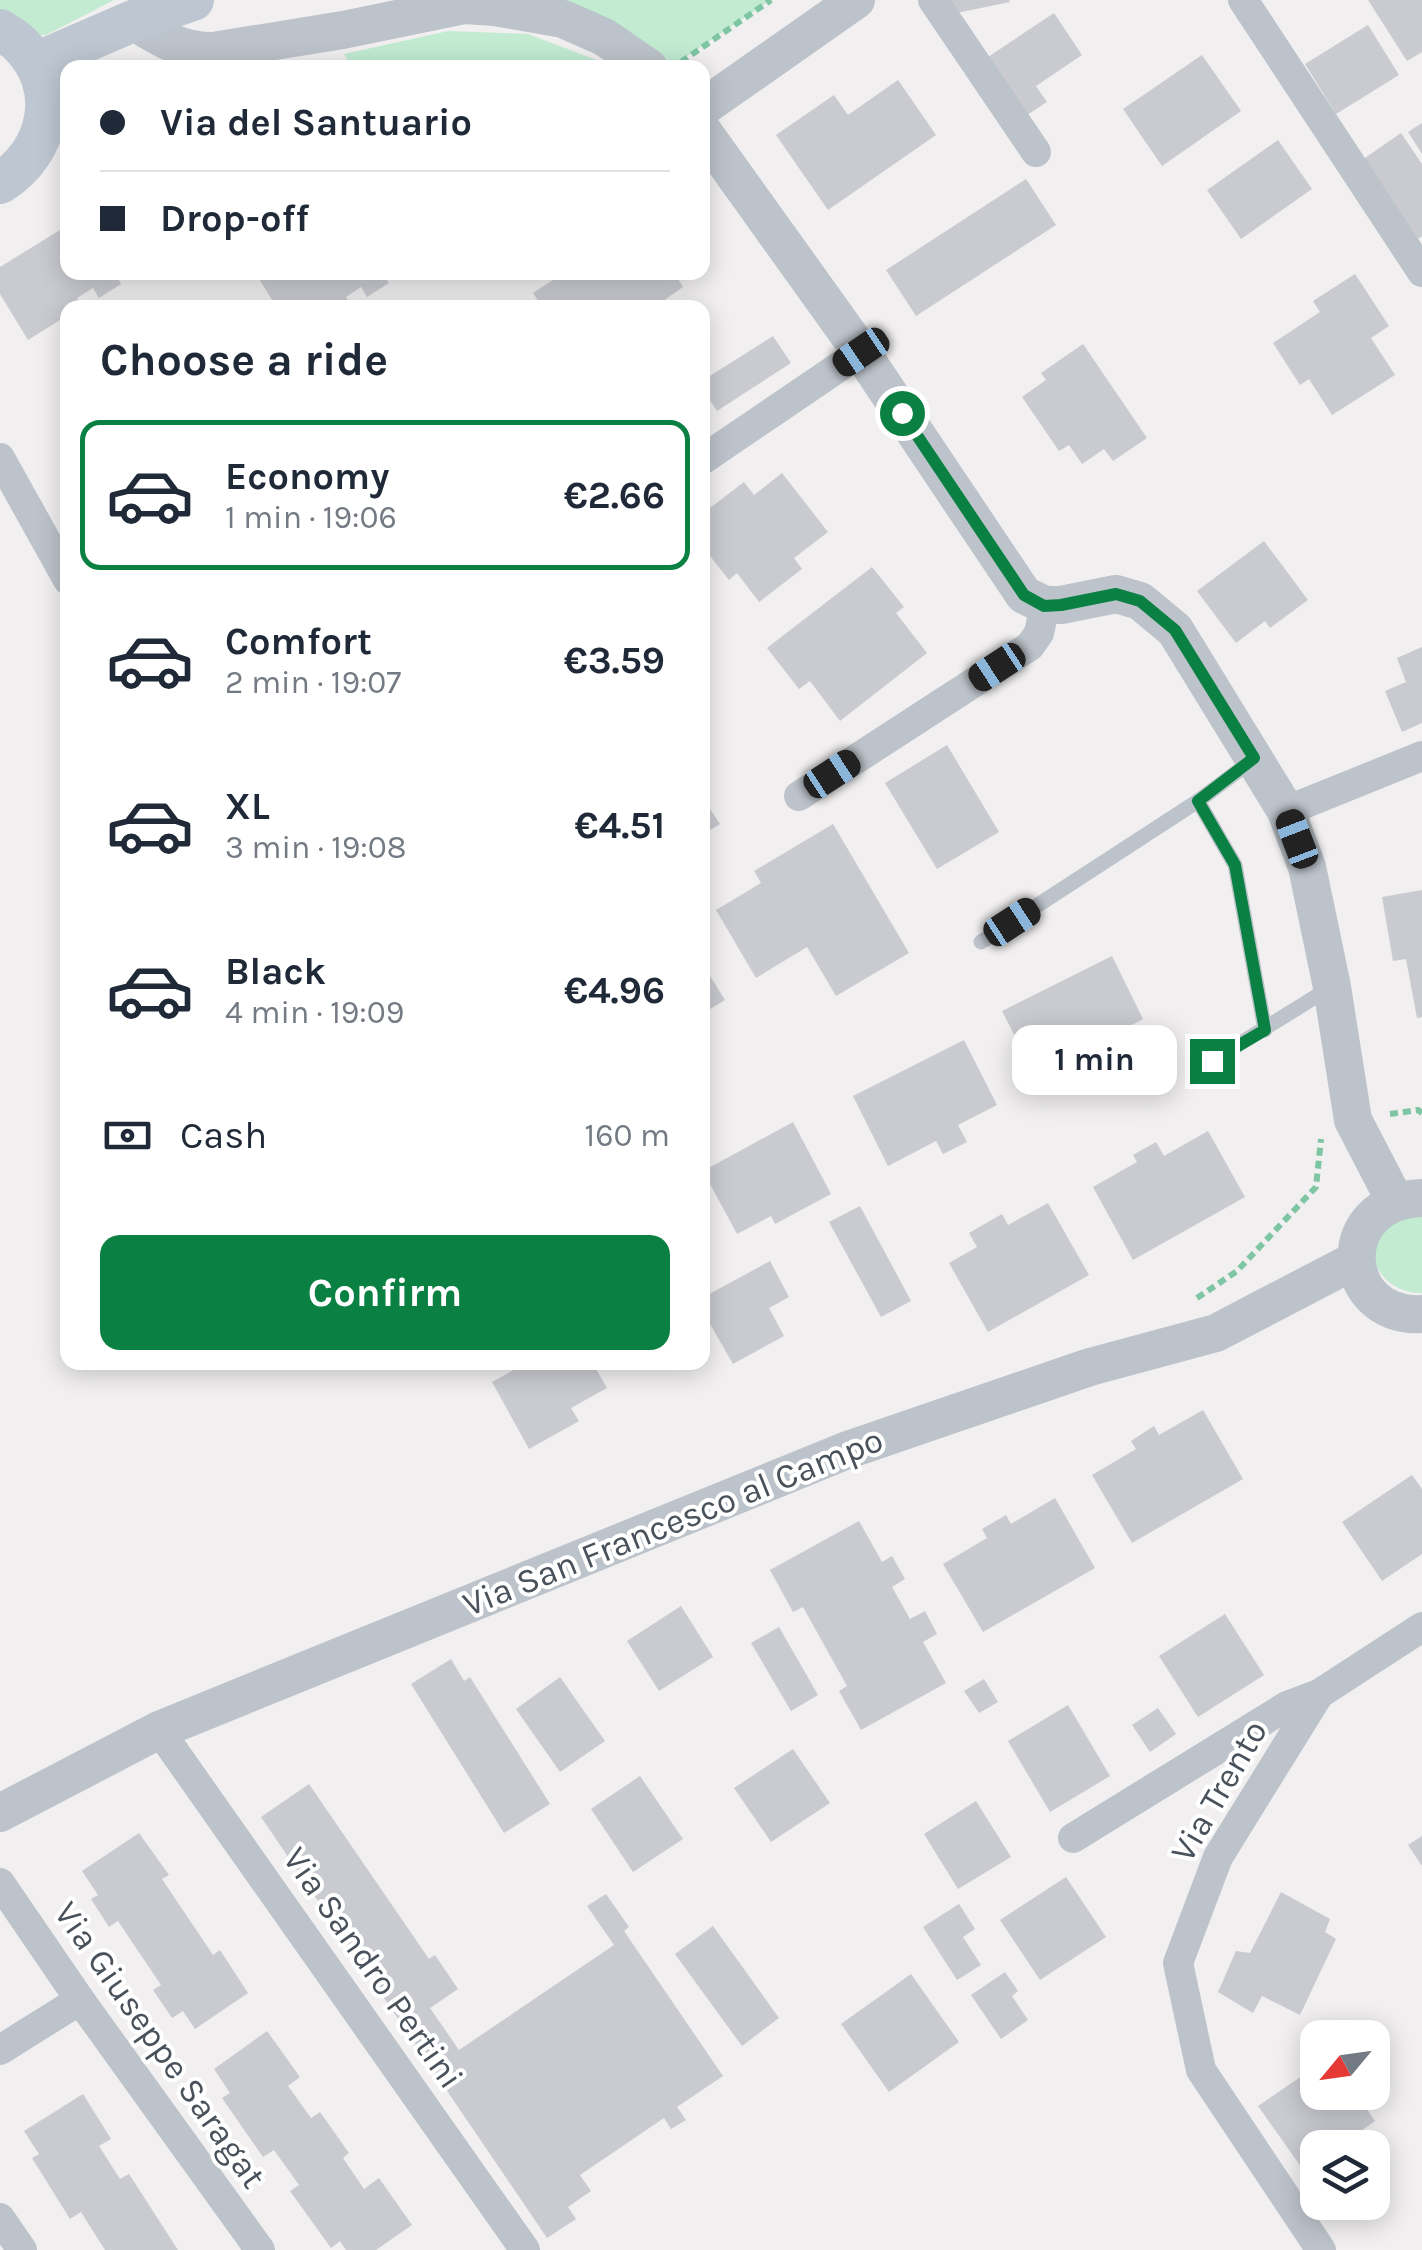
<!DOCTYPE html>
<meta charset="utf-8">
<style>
:root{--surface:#fff;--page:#f6f6f7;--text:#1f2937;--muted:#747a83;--line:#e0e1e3;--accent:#0b8043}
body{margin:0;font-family:Karla,sans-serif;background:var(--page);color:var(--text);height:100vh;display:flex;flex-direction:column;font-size:38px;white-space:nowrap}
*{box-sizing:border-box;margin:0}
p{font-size:32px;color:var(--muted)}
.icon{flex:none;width:55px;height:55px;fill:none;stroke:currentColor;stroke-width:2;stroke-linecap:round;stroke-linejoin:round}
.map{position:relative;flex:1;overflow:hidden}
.details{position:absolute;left:60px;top:300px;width:650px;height:1070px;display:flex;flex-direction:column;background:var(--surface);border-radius:20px;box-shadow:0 5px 25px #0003}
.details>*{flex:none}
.top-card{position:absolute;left:60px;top:60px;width:650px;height:220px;border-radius:20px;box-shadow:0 5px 25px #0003;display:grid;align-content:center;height:220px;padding:0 40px;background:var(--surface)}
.needle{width:65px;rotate:241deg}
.tools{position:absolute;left:1300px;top:2020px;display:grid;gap:20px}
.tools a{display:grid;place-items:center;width:90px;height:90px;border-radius:20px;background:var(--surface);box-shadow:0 5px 25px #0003;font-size:50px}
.end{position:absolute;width:45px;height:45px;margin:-22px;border:12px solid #0b8043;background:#fff;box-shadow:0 0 0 5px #fff}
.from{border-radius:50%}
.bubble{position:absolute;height:70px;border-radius:20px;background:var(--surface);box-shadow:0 5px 25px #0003;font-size:32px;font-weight:700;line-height:70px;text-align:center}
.car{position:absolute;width:30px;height:60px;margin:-30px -15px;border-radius:12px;box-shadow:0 0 8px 2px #0007;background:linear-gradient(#222 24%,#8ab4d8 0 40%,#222 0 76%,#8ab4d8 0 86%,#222 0)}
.top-card b{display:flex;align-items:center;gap:35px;height:95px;font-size:38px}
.top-card b+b{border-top:2px solid var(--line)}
.top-card i{width:25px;height:25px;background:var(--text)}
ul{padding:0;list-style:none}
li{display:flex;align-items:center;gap:30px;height:150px;margin:0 20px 15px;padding:0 20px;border:5px solid transparent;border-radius:20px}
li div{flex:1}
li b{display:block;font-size:38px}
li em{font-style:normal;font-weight:700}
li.active{border-color:var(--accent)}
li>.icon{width:90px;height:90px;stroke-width:1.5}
h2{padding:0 40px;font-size:45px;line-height:120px}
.pay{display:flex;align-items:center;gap:25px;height:110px;padding:0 40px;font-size:38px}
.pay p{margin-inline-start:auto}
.button{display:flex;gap:20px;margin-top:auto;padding:20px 40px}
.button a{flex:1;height:115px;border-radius:20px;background:var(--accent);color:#fff;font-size:40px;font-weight:700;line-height:115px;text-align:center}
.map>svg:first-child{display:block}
.green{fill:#c2ebd2}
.building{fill:#c9cbd1}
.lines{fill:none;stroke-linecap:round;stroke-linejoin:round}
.path{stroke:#7dc5a3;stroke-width:6;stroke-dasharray:8 5;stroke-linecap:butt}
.service{stroke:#bcc3ca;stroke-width:15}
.minor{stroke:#bcc3ca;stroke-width:30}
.tertiary{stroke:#bcc3ca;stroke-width:38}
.secondary{stroke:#bec7d1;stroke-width:42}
.route{stroke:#0b8043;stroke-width:12}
.labels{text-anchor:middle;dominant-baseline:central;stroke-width:8;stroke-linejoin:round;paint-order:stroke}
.street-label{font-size:35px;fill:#49525b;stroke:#fff}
</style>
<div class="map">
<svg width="1422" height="2250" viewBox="0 0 1422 2250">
<rect width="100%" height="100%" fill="#f1efef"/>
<g class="green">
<path d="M0,0H114L46,35H34L0,23Z"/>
<path d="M498,0H771L669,68L663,67Z"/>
<path d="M448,31L528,34L615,67L352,68L344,54Z"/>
<path d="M1422,1215V1293C1397,1294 1367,1273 1377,1244C1379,1237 1386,1229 1391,1223Z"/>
</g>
<g class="building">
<path d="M944,0H1009L1010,2L947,15Z"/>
<path d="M1368,0H1422V52L1407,61Z"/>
<path d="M1054,13L1082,55L1036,86L1047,102L1024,117L985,59Z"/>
<path d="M1368,25L1399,75L1336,114L1305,64Z"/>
<path d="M1202,55L1241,111L1162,166L1123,109Z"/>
<path d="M898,80L936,135L828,210L776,135L834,95L848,115Z"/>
<path d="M1422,123V154L1408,132Z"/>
<path d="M1401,133L1422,164V236L1417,240L1362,160Z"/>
<path d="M1278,140L1312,189L1241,239L1207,190Z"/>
<path d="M1026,179L1056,225L916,316L886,270Z"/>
<path d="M68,225V272H126L118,278L121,284L99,298L93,288L77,298L82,306L68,308V315L28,340L0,294V267Z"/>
<path d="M258,272H392L385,277L389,283L367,297L361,287L346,297L351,305L346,308H277L256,274Z"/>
<path d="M565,272H674L683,287L653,308H543L533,293Z"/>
<path d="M1355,274L1389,326L1371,338L1395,375L1332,415L1309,379L1300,385L1273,343L1320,312L1313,301Z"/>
<path d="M773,336L791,363L717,411L702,388V381Z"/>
<path d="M1083,344L1147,438L1113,461L1104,449L1082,464L1069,445L1059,451L1022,397L1046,380L1041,373Z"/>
<path d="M782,473L828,532L794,558L802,569L759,602L737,573L729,580L702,546V514L744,482L754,495Z"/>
<path d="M1264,541L1308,600L1270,628L1265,621L1236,643L1197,591Z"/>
<path d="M872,567L904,607L896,613L927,653L840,721L810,681L799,689L767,648Z"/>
<path d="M1422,647V723L1402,732L1385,691L1406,682L1397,658Z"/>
<path d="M947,745L999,832L937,869L885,783Z"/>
<path d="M702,797L720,824L702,835Z"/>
<path d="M833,824L909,953L836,996L807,947L756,978L716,910L761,883L754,871Z"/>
<path d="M1422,890V1017L1417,1018L1406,959L1393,961L1382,897Z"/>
<path d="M1112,956L1143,1019L1099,1042L1105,1055L1083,1067L1079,1059L1037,1080L1002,1011Z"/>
<path d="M702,963L725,1000L702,1014Z"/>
<path d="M964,1040L997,1105L958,1125L967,1142L943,1154L936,1141L888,1166L853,1096Z"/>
<path d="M793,1122L831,1194L775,1224L771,1216L737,1234L703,1171Z"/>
<path d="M1208,1131L1245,1197L1133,1260L1093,1187L1137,1162L1133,1155L1156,1142L1164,1156Z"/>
<path d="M1048,1203L1089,1275L988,1332L949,1263L977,1247L969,1233L1002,1214L1008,1225Z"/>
<path d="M860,1206L911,1301L881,1317L829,1222Z"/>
<path d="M770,1261L789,1297L769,1308L784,1336L733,1364L702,1310V1298Z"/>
<path d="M528,1362H592L607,1388L571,1408L579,1421L529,1449L492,1382Z"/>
<path d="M1203,1410L1243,1479L1132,1543L1092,1475L1136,1449L1131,1441L1154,1426L1159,1435Z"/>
<path d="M1412,1475L1422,1489V1554L1382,1581L1342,1522Z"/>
<path d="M1055,1498L1095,1568L983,1632L943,1564L987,1538L982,1529L1006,1515L1011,1524Z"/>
<path d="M859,1521L882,1562L892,1556L905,1579L892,1587L910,1619L925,1611L937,1634L923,1642L946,1683L861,1730L839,1691L847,1686L803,1607L793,1612L770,1570Z"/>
<path d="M681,1606L713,1657L659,1691L627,1641Z"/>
<path d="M1225,1614L1264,1675L1198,1717L1159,1656Z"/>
<path d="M779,1627L818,1695L791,1711L751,1643Z"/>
<path d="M451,1659L464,1681L470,1677L550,1804L504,1833L411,1684Z"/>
<path d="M560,1677L605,1741L560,1772L516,1709Z"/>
<path d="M984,1679L998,1702L979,1713L964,1691Z"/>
<path d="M1068,1705L1110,1776L1050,1812L1008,1741Z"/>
<path d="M1158,1708L1176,1734L1150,1752L1132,1725Z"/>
<path d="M793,1749L830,1803L771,1842L734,1788Z"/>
<path d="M640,1776L683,1839L633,1872L591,1809Z"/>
<path d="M309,1784L429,1959L435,1955L458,1989L430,2008L459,2050L614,1945L587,1906L606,1894L629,1927L624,1931L723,2076L677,2107L686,2120L671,2129L664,2118L580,2175L591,2191L568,2207L576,2219L547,2238L261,1817Z"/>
<path d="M976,1801L1011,1857L958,1889L924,1834Z"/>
<path d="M139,1833L169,1875L162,1879L213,1955L220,1950L248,1993L195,2029L183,2011L172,2018L153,1990L161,1985L118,1921L109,1927L91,1899L98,1895L82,1871Z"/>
<path d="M1422,1836V1866L1408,1845Z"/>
<path d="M1066,1877L1106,1937L1040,1980L1000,1920Z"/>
<path d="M1281,1892L1330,1919L1325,1932L1336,1939L1300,2015L1262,1996L1253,2013L1218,1992L1236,1951L1250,1953Z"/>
<path d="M959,1904L975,1929L963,1937L981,1965L957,1980L923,1927Z"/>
<path d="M713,1926L779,2018L742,2046L675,1954Z"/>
<path d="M1005,1972L1018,1991L1012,1996L1028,2020L1001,2039L971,1995Z"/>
<path d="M911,1974L959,2042L889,2092L841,2024Z"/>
<path d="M267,2031L300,2077L288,2086L311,2118L320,2112L349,2153L343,2158L364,2189L379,2178L412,2225L376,2250H346L340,2241L331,2248L290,2191L299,2185L274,2150L263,2157L222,2098L230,2093L214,2069Z"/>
<path d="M1318,2065V2092H1355L1375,2121L1337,2148H1318V2161L1304,2171L1258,2106Z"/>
<path d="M83,2094L111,2139L99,2146L120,2179L129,2174L178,2250H105L81,2212L70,2219L32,2158L39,2154L24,2131Z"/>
</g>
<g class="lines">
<g class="path">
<path d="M681,62L771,0"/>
<path d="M1390,1114L1418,1110L1422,1113"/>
<path d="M1197,1298L1237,1271L1316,1187L1321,1139"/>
</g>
<g class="service">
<path d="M1198,801L1235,865L1265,1030"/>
<path d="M981,942L1198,801L1254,759"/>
<path d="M1212,1061L1328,989"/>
</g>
<g class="minor">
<path d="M933,0L1036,152"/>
<path d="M1243,0L1422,272"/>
<path d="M0,458L68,580"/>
<path d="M702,460L861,352"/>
<path d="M799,796L1030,646L1039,633L1045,605"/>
<path d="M1286,811L1422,756"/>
<path d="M159,1730L525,2250"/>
<path d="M1073,1838L1287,1706L1319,1694"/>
<path d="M0,1883L80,2000L260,2250"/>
<path d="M0,2050L80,2000"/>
<path d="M0,2218L22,2250"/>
<path d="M1321,2250L1201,2070L1178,1963L1218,1857L1319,1694L1422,1627"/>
</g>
<g class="tertiary">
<path d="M133,21C160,38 180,51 213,51L343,30L465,5L495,7L563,19L604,37L649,68"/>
<path d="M702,108L856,0"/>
<path d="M702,130L861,352L1024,595L1045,605H1061L1116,594L1140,601L1175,630L1286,811L1307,867L1332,987L1353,1120L1395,1201"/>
<path d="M1422,1198C1331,1201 1339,1319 1422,1314"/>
<path d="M0,1813L159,1730L845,1451L1090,1367L1216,1333L1356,1260"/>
</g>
<g class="secondary">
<path d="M0,30C6,34 14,38 19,43C64,86 50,152 0,183"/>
<path d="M36,63L133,21L193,0"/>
</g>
</g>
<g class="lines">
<path class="route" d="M902,413L1024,595L1044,606L1061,605L1116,594L1140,601L1175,630L1254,758L1198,801L1235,865L1265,1030L1212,1061"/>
</g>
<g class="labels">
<g class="street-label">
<text transform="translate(673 1522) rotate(-22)">Via San Francesco al Campo</text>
<text transform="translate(1219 1791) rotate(-60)">Via Trento</text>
<text transform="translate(373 1968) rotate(55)">Via Sandro Pertini</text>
<text transform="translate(160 2045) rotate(55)">Via Giuseppe Saragat</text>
</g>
</g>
</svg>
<div class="tools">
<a><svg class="needle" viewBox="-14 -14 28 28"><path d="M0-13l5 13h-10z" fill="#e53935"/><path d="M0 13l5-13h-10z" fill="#747a83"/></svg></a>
<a><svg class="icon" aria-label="layers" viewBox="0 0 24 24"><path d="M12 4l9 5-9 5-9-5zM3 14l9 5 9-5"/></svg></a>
</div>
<i class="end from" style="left:902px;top:413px"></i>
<i class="end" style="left:1212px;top:1061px"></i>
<div class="bubble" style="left:1012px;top:1025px;width:165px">1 min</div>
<i class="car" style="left:861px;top:352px;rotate:236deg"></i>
<i class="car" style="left:997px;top:667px;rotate:237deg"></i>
<i class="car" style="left:832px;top:774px;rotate:57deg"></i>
<i class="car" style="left:1297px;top:839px;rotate:339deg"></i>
<i class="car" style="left:1012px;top:922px;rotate:57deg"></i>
<div class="top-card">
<b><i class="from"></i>Via del Santuario</b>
<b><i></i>Drop-off</b>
</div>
<section class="details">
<h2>Choose a ride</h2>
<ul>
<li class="active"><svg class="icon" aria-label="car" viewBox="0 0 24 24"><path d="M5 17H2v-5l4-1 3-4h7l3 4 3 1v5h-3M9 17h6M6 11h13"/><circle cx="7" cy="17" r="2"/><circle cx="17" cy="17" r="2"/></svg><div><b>Economy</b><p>1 min · 19:06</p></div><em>€2.66</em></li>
<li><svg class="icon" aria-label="car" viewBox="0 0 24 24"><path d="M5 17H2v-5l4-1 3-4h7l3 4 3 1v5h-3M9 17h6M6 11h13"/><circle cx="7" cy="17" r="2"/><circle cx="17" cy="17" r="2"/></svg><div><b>Comfort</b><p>2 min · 19:07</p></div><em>€3.59</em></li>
<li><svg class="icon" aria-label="car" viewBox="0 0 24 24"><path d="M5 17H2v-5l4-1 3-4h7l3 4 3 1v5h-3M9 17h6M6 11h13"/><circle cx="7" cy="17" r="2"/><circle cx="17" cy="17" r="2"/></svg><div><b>XL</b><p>3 min · 19:08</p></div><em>€4.51</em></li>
<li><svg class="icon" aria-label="car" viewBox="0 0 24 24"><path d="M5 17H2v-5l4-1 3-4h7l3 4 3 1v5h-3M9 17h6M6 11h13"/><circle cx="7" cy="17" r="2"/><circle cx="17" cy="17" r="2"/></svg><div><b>Black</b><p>4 min · 19:09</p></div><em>€4.96</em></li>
</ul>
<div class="pay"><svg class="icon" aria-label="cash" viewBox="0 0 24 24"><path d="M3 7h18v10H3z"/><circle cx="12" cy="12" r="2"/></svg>Cash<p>160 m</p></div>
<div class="button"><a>Confirm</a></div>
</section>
</div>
